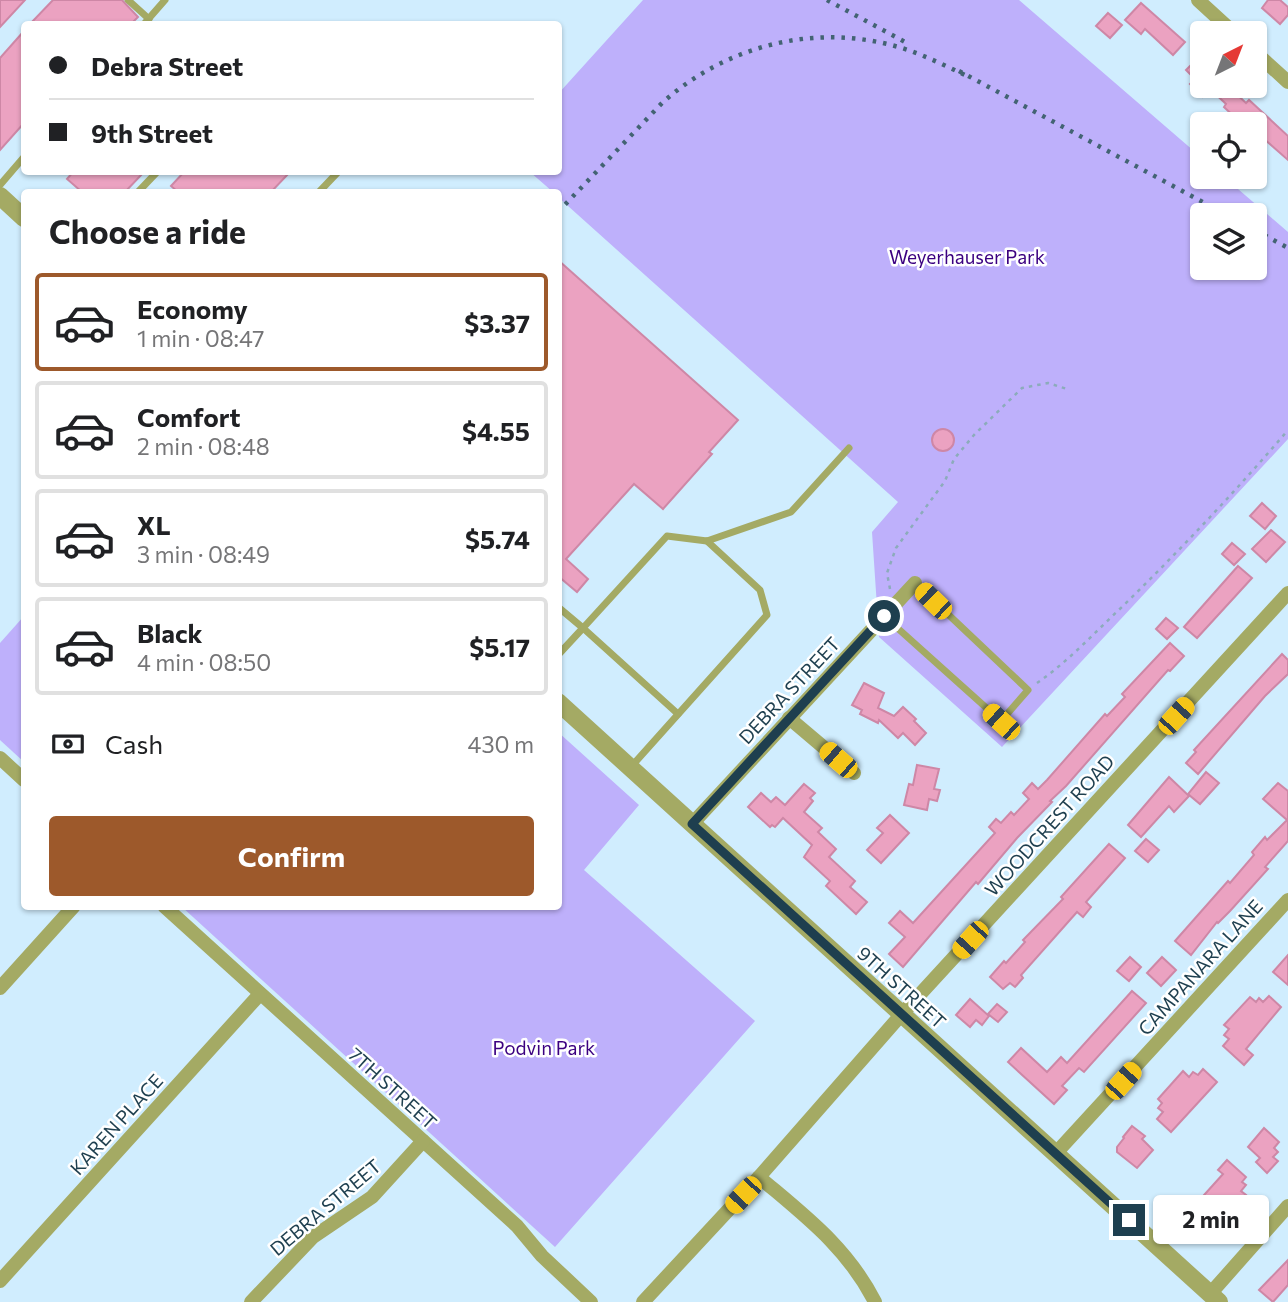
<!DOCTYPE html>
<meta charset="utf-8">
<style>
:root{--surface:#fff;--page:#f6f6f6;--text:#202124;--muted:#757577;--line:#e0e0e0;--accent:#9d592b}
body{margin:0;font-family:Commissioner,sans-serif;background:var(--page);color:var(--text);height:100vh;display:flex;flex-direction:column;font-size:26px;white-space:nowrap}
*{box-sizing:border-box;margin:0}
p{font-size:23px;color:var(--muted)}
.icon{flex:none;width:38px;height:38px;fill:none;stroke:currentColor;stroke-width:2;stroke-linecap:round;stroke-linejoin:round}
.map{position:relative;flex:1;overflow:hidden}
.side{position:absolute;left:21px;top:189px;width:541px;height:721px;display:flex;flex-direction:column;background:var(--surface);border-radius:7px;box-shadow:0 2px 5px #0004}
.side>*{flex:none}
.top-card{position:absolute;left:21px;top:21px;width:541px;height:154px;border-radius:7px;box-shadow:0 2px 5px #0004;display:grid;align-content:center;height:154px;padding:0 28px;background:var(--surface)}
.needle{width:46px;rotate:42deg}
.controls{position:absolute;left:1190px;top:21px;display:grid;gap:14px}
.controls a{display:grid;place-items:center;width:77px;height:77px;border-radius:7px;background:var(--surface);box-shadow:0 2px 5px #0004;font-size:35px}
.end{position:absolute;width:32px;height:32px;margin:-16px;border:9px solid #1e3f4f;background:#fff;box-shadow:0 0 0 4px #fff}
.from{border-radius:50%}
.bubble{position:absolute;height:49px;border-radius:7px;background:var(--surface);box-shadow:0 2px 5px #0004;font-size:23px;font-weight:700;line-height:49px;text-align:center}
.car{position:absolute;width:21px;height:42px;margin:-21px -10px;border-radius:9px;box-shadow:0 0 5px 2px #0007;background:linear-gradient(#f5c518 24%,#345 0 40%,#f5c518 0 76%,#345 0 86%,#f5c518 0)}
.top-card b{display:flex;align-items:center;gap:24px;height:66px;font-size:26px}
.top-card b+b{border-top:2px solid var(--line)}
.top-card i{width:18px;height:18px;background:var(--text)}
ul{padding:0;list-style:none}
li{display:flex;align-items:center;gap:21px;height:98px;margin:0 14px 10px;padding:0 14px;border:4px solid var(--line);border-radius:7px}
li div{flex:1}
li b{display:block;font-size:26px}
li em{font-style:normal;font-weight:700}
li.selected{border-color:var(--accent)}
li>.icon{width:63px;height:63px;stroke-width:1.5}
h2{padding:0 28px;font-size:32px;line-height:84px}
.pay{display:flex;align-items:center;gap:18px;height:77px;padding:0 28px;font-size:26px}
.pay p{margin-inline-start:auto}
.button{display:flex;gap:14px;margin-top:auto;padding:14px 28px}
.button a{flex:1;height:80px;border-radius:7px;background:var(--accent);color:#fff;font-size:28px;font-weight:700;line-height:80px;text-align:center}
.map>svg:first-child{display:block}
.green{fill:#beb0fb;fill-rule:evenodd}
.building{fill:#eba2c1;stroke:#ce87a6;stroke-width:2}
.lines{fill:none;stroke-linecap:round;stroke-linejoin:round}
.path{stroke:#8cabbb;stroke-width:2.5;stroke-dasharray:3.5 5;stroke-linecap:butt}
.service{stroke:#a4aa64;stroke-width:7}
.minor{stroke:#a4aa64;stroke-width:14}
.tertiary{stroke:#a4aa64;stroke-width:18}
.rail{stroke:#436373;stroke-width:4.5;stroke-dasharray:3.5 7;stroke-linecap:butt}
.route{stroke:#1e3f4f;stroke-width:9}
.labels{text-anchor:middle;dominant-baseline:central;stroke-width:5;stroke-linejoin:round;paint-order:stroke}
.park-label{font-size:19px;fill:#3b0080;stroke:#fff}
.street-label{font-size:19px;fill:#1e3f4f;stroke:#fff}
</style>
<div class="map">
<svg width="1288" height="1302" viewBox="0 0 1288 1302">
<rect width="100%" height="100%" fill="#d0edfe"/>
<g class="green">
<path d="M643,0H1019L1202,158V177H1224L1288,232V439L1002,747L879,637L872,532L898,502L558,197V192H553L530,172H558V94ZM1202,215H1255V268H1202Z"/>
<path d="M24,616V762L0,740V643Z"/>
<path d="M558,732L639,805L584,870L755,1021L555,1247L182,907L558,906Z"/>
</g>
<g class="building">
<path d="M0,0H25L0,27Z"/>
<path d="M53,0H122L138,17L131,24H30Z"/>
<path d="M1268,0H1280L1288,7V15L1280,24L1262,8Z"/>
<path d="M1141,3L1185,42L1173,55L1145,29L1141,34L1125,20Z"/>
<path d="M1108,13L1122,25L1110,38L1096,26Z"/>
<path d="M24,31V123L0,150V58Z"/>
<path d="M1202,54V96L1190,84L1195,79L1186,70Z"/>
<path d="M1207,86H1228L1246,103L1249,100L1288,136V160L1255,131V124H1242L1224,107L1226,104Z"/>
<path d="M73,172H144L125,192H82L67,179Z"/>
<path d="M184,172H290L271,192H178L171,186Z"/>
<path d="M558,260L738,420L709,452L712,454L663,509L634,484L566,559L588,579L577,592L558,576Z"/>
<circle cx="943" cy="440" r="11"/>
<path d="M1262,503L1276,516L1265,529L1250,516Z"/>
<path d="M1271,530L1285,542L1266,562L1252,549Z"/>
<path d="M1232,543L1245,554L1234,565L1222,554Z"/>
<path d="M1238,566L1252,578L1197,638L1184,627Z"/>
<path d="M1166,618L1178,628L1167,639L1156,629Z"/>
<path d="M1170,643L1184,656L1170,671L1168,670L1066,786L1050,801L1052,802L1017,838L978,884L976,882L903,967L889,954L905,937L889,923L900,911L913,923L995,833L989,827L996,819L1001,823L1011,812L1014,815L1029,799L1023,793L1032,783L1038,789L1047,780L1105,714L1107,716L1125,697L1122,694Z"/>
<path d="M1282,654L1288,660V674L1265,696L1198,774L1186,763L1196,752L1194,750Z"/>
<path d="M864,683L884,693L878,708L894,716L903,707L916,719L914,721L926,733L915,745L903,733L898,738L879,720L878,723L860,714L862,710L852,705Z"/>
<path d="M917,765L939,769L934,789L940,790L937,801L929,799L927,810L904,805L909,784L913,785Z"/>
<path d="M1206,772L1219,783L1200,804L1188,794Z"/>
<path d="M1169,777L1189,796L1174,812L1169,806L1141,837L1128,825Z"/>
<path d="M1278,783L1288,791V841L1265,867L1268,869L1230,911L1218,923L1217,922L1191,955L1175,941L1228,881L1230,883L1254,855L1252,852L1265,837L1267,840L1287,820L1263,799Z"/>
<path d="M804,784L815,793L810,798L813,801L804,812L822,828L818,832L836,849L829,857L855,881L850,887L867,902L856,914L826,886L830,881L804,857L812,845L783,818L775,827L772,825L770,827L748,807L761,793L771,802L776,797L785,805Z"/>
<path d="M890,815L909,833L881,863L867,850L883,833L877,828Z"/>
<path d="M1146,839L1159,850L1148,862L1135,851Z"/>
<path d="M1109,844L1125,858L1086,902L1091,907L1083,917L1077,912L1021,975L1023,978L1015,987L1010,983L1003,989L990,977L1004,961L1006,963L1025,942L1023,940L1063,899L1061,897Z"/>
<path d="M1288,955V985L1273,972Z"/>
<path d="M1130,957L1141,967L1129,981L1117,971Z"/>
<path d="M1162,957L1176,970L1161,986L1147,973Z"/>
<path d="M1132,991L1146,1003L1084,1072L1079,1068L1062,1086L1067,1090L1054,1104L1008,1062L1021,1048L1047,1072L1061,1057L1067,1063Z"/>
<path d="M1269,996L1281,1007L1246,1049L1253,1055L1244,1065L1223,1046L1229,1039L1224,1035L1229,1029L1224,1025L1250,997L1256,1002L1259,998L1263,1002Z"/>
<path d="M970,999L989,1016L982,1025L976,1020L970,1027L956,1015Z"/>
<path d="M997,1004L1007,1012L998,1022L988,1014Z"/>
<path d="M1203,1069L1217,1082L1171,1132L1157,1119L1163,1112L1158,1108L1162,1103L1158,1099L1183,1071L1189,1077L1193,1072L1198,1075Z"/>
<path d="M1132,1126L1145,1136L1142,1139L1153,1150L1137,1168L1117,1152V1147L1124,1138L1123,1137Z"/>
<path d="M1264,1128L1279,1142L1274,1148L1278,1152L1273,1157L1278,1161L1267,1173L1256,1162L1260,1158L1248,1147Z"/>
<path d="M1227,1160L1246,1177L1242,1182L1246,1185L1241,1191L1246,1195L1222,1224L1217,1220L1213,1225L1208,1220L1202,1227L1187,1214L1223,1174L1218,1170Z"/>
<path d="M1288,1260V1285L1273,1302L1259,1290Z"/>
</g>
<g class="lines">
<g class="path">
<path d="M890,589L887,573L896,548L945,481L954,459L974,435L1022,388L1048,383L1067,389"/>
<path d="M1037,683C1069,661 1095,632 1124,605C1181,549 1236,491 1288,430"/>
</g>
<g class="service">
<path d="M128,0L149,19"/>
<path d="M144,24L165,0"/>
<path d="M0,185L24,157"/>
<path d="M138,192L157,172"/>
<path d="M319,192L338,172"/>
<path d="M558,607L583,628L558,655"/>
<path d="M884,616L1001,721L1028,690L915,583"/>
<path d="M678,714L583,628L667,536L707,541L791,512L849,448"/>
<path d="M630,768L767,615L760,590L707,541"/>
</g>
<g class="minor">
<path d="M1198,0L1234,33"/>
<path d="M1255,52L1288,82"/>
<path d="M789,718L854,773"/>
<path d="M0,758L24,780"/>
<path d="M692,824L915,583"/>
<path d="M164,906L517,1226L542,1256L591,1302"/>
<path d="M0,988L74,906"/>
<path d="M1056,1153L1288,900"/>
<path d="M759,1177C805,1216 847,1247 875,1302"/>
<path d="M0,1281L260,994"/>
<path d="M1210,1294L1288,1206"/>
<path d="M251,1302L313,1237L372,1197L423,1141"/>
<path d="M643,1302L759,1177L901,1015L1288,593"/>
</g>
<g class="tertiary">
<path d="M0,196L24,218"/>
<path d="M558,702L1219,1302"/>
</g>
<g class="rail">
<path d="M827,0L907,43"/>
<path d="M959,71L1227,215"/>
<path d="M558,212L663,102C730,43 822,21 908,50C928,57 948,67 967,76"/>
<path d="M1255,230L1288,248"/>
</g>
</g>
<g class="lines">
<path class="route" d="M884,616L692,824L1129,1220"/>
</g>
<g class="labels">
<g class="park-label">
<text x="967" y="256">Weyerhauser Park</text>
<text x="544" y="1047">Podvin Park</text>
</g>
<g class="street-label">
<text transform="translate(789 690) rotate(-47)">DEBRA STREET</text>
<text transform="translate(1049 825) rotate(-48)">WOODCREST ROAD</text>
<text transform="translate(1200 967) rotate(-48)">CAMPANARA LANE</text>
<text transform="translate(902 987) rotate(42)">9TH STREET</text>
<text transform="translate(393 1088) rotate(42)">7TH STREET</text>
<text transform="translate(116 1124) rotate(-48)">KAREN PLACE</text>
<text transform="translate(325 1207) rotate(-40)">DEBRA STREET</text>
</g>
</g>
</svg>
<div class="controls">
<a><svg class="needle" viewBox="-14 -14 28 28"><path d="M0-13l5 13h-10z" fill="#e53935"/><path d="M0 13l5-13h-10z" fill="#757577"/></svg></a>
<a><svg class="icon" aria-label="locate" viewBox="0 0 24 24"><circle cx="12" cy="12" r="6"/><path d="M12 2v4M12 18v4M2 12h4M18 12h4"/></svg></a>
<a><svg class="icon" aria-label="layers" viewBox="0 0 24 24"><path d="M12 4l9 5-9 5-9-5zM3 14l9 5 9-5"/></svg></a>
</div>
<i class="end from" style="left:884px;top:616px"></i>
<i class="end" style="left:1129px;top:1220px"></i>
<div class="bubble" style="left:1153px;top:1195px;width:116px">2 min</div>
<i class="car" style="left:933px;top:601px;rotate:314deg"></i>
<i class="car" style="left:1176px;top:716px;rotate:42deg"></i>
<i class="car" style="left:1001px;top:722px;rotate:312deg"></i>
<i class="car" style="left:838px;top:760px;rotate:311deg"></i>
<i class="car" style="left:970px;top:940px;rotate:222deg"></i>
<i class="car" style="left:1123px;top:1081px;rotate:42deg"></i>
<i class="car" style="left:743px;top:1195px;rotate:223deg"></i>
<div class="top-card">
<b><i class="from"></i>Debra Street</b>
<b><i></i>9th Street</b>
</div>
<section class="side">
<h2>Choose a ride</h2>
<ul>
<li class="selected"><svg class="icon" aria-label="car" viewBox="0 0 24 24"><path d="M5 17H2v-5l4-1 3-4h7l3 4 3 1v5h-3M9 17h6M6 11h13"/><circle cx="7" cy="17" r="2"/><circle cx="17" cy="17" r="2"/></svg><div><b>Economy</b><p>1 min · 08:47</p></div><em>$3.37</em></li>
<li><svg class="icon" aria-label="car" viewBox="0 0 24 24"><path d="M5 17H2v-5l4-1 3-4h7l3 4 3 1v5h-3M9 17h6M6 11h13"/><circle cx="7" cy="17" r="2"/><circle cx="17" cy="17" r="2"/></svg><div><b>Comfort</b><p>2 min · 08:48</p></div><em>$4.55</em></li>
<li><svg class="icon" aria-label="car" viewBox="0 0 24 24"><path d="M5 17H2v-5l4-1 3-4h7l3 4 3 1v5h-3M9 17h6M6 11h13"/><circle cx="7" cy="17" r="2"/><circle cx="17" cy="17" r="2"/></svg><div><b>XL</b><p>3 min · 08:49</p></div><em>$5.74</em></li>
<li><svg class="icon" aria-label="car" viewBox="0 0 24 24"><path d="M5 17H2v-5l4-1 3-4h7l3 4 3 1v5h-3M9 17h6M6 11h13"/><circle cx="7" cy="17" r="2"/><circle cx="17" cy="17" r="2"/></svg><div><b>Black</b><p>4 min · 08:50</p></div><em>$5.17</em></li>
</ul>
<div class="pay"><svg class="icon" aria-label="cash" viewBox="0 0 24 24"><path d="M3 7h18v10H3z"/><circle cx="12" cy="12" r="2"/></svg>Cash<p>430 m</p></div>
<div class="button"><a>Confirm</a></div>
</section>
</div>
